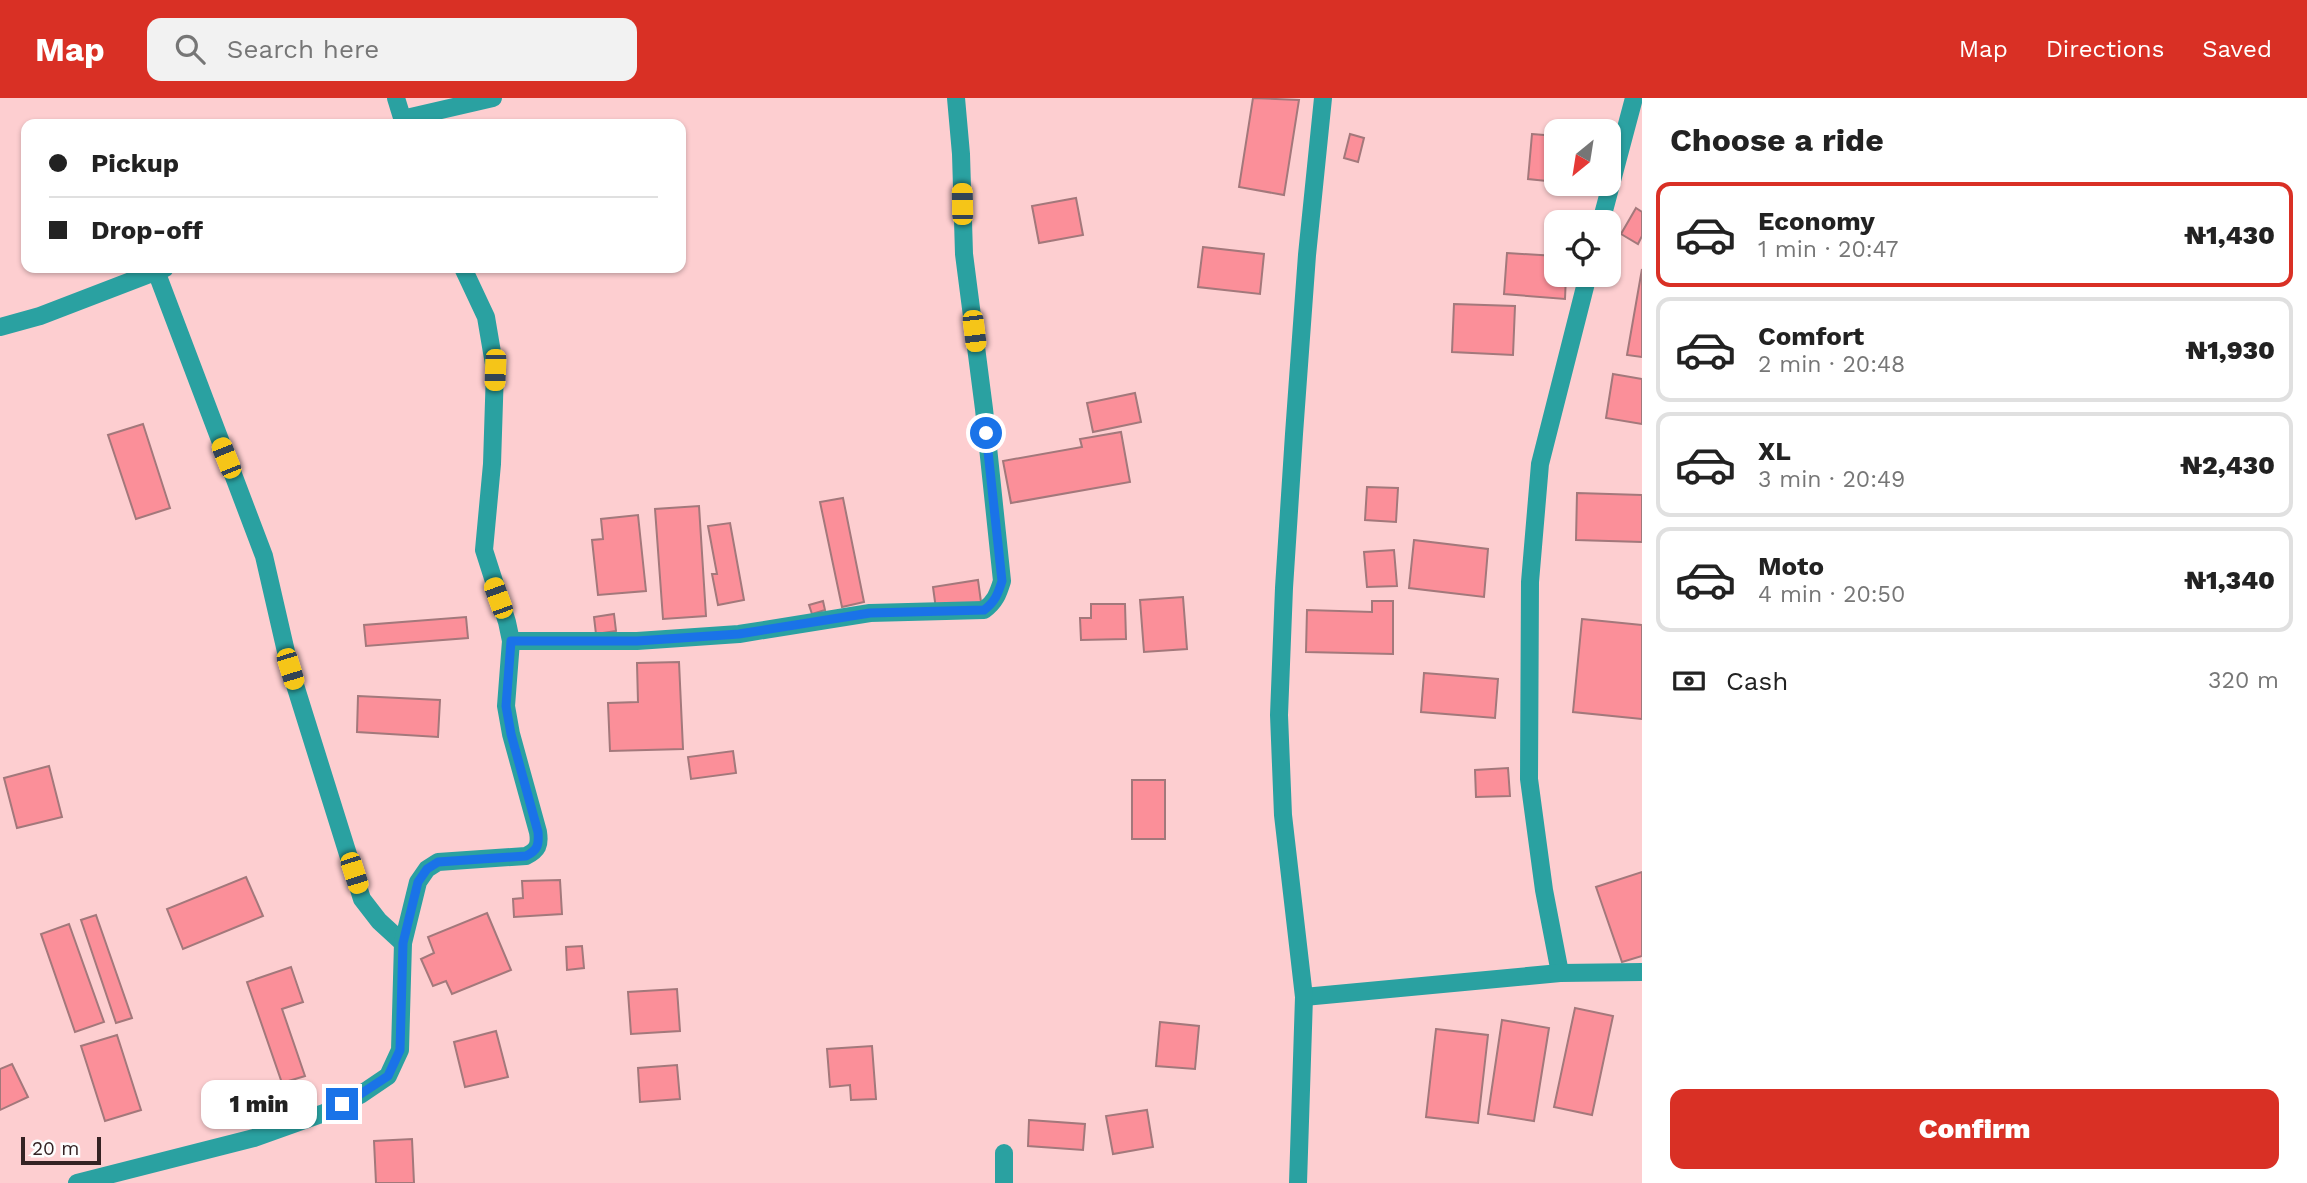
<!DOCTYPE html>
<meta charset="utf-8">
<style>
:root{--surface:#fff;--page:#f2f2f2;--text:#222;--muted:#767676;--line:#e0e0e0;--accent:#d93025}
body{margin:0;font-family:"Work Sans",sans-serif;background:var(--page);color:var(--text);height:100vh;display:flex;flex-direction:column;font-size:26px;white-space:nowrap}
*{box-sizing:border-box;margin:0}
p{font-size:23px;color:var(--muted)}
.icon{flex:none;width:38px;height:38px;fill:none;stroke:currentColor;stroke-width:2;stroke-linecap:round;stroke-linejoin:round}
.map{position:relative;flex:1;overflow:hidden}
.drawer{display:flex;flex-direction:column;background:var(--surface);width:665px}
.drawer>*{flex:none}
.banner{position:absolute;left:21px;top:21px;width:665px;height:154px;border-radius:14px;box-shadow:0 2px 5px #0004;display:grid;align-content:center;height:154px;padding:0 28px;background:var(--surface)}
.needle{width:46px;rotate:210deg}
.buttons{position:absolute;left:1544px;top:21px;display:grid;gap:14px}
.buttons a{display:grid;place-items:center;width:77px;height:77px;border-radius:14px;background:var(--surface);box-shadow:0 2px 5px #0004;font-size:35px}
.scale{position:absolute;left:21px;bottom:18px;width:80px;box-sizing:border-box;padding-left:7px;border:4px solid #342223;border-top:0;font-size:19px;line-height:24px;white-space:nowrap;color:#342223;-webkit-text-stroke:5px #fdfdfd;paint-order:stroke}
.end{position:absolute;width:32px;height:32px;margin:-16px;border:9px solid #1a73e8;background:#fff;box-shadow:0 0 0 4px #fff}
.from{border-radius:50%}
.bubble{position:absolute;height:49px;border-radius:14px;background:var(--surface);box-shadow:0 2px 5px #0004;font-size:23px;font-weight:800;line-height:49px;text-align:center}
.car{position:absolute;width:21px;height:42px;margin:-21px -10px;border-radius:9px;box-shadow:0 0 5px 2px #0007;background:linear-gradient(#f5c518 24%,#345 0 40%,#f5c518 0 76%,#345 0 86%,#f5c518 0)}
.banner b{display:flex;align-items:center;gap:24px;height:66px;font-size:26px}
.banner b+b{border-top:2px solid var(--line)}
.banner i{width:18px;height:18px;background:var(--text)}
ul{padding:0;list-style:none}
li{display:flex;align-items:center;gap:21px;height:105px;margin:0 14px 10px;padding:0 14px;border:4px solid var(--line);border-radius:14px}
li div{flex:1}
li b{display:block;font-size:26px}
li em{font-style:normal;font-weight:800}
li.current{border-color:var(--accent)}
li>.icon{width:63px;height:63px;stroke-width:1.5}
h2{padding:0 28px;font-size:32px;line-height:84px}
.pay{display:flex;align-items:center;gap:18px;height:77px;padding:0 28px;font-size:26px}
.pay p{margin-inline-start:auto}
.button{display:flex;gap:14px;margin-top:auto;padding:14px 28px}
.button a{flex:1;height:80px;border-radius:14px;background:var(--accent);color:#fff;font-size:28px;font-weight:800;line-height:80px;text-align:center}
header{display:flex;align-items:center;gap:42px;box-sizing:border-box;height:98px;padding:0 35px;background:var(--accent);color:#fff}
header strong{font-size:33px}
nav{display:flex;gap:38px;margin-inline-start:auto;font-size:24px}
.search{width:490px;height:63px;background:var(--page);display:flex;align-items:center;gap:18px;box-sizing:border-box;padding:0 24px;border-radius:14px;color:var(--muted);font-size:26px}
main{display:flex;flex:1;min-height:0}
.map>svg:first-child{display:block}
.building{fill:#fb8f99;stroke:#a3787b;stroke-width:2}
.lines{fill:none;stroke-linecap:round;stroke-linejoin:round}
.minor{stroke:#2aa1a1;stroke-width:18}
.route{stroke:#1a73e8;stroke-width:9}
</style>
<header>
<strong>Map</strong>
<div class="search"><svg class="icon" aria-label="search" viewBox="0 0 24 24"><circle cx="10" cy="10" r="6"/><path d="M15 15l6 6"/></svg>Search here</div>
<nav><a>Map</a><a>Directions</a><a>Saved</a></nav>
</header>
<main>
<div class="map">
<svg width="1642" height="1085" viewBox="0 0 1642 1085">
<rect width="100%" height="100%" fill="#fdced0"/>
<g class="building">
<path d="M1253,0L1299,2L1284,97L1239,89Z"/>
<path d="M1350,36L1364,40L1358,64L1344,60Z"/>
<path d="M1532,36L1556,38V84L1528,81Z"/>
<path d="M1076,100L1083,137L1039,145L1032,108Z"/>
<path d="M1636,110L1642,114V138L1638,146L1621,136Z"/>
<path d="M1203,149L1264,156L1260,196L1198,189Z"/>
<path d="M1507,155L1556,158V177H1566L1565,201L1504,196Z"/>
<path d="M1642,171V259L1627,257Z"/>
<path d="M1454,206L1515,208L1513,257L1452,254Z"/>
<path d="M1613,276L1642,281V326L1606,320Z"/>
<path d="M1135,295L1141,324L1093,334L1087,305Z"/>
<path d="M143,326L170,410L136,421L108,337Z"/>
<path d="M1121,334L1130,384L1011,405L1003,363L1082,349L1080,341Z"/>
<path d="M1367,389L1398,390L1396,424L1365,422Z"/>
<path d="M1577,395L1642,397V444L1576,442Z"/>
<path d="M843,400L864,504L842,509L820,404Z"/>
<path d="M699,408L706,518L663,521L655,411Z"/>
<path d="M638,417L646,493L598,497L592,442L603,441L601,421Z"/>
<path d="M730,425L744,502L718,507L712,476H717L708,428Z"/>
<path d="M1414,442L1488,451L1484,499L1409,490Z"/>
<path d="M1394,452L1397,488L1367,489L1364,454Z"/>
<path d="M978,482L981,504L936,511L933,489Z"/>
<path d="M1183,499L1187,551L1144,554L1140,502Z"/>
<path d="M823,503L825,512L812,516L809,507Z"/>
<path d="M1372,503H1393V556L1306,554L1307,512L1372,514Z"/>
<path d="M1091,506H1125L1126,541L1081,542L1080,520H1091Z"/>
<path d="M614,516L616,533L596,536L594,519Z"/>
<path d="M466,519L468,540L366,548L364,527Z"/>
<path d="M1582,521L1642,527V621L1573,614Z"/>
<path d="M679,564L683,651L610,653L608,605L638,604L637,565Z"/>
<path d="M1424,575L1498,581L1495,620L1421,614Z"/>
<path d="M358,598L440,602L438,639L357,634Z"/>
<path d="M733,653L736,675L691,681L688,659Z"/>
<path d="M49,668L62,719L17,730L4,680Z"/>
<path d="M1508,670L1510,698L1476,699L1475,672Z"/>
<rect x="1132" y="682" width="33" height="59"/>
<path d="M1642,774V858L1622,864L1596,789Z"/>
<path d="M246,779L263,818L183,851L167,811Z"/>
<path d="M560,782L562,816L514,819L513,801L523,800L522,783Z"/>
<path d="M487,815L511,872L452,896L446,883L433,888L421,861L434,855L428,839Z"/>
<path d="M96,817L132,920L116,925L81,822Z"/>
<path d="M69,826L104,924L75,934L41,836Z"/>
<path d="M582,848L584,870L567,872L566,849Z"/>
<path d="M291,869L303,904L282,911L305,978L282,985L247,884Z"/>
<path d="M677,891L680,933L631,936L628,894Z"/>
<path d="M1575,910L1613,918L1592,1017L1554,1009Z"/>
<path d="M1502,922L1549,930L1534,1023L1488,1016Z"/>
<path d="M1160,924L1199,928L1195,971L1156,968Z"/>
<path d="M1436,931L1488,937L1478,1025L1426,1019Z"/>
<path d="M496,933L508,979L465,989L454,944Z"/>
<path d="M117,937L141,1012L105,1023L81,948Z"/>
<path d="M872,948L876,1001L851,1002L850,987L830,989L827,951Z"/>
<path d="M12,966L28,999L0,1012V971Z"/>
<path d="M677,967L680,1001L640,1004L638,970Z"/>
<path d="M1147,1012L1153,1049L1113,1056L1106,1018Z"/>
<path d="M1029,1022L1085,1026L1083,1052L1028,1048Z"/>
<path d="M412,1041L414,1085H376L374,1043Z"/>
</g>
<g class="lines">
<g class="minor">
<path d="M396,0L404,26"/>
<path d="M402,21L493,0"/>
<path d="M1601,124L1634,0"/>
<path d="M156,173L264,458L290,571L362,801L379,823L403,845"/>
<path d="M0,229L40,218L165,170"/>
<path d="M511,543H637L739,536L870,515L984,512C995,504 998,496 1002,483L984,311L964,156L961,56L956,0"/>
<path d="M1560,875L1544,792L1529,681L1530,484L1540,366L1588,177"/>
<path d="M1304,899L1560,875L1642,874"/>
<path d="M77,1085L254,1040L324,1015L360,997L388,978L400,952L403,845L418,784L427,771L438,764L526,758C538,752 540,747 538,734L511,636L506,608L511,543L507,524L484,452L492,366L495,272L486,219L463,170"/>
<path d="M1004,1085V1055"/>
<path d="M1298,1085L1304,899L1283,717L1279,617L1284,490L1294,336L1307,157L1323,0"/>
</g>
</g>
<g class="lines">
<path class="route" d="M342,1006L359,997L388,978L400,952L403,845L418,784L427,771L438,764L526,758C538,752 539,747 538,734L511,636L506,608L511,543H637L739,536L870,515L984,512C995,504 998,496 1002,483L986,335"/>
</g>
</svg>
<div class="buttons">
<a><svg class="needle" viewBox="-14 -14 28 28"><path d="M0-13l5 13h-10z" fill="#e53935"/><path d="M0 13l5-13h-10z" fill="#767676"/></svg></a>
<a><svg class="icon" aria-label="locate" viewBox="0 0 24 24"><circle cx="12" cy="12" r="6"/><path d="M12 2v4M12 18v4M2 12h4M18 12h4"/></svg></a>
</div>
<div class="scale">20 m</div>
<i class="end from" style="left:986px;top:335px"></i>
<i class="end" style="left:342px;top:1006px"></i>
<div class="bubble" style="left:201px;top:982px;width:116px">1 min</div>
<i class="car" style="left:962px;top:106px;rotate:359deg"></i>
<i class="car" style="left:974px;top:233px;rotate:173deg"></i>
<i class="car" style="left:495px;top:272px;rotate:182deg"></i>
<i class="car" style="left:226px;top:360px;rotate:338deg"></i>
<i class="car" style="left:498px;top:500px;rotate:340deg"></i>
<i class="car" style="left:290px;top:571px;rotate:163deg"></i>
<i class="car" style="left:354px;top:775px;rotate:162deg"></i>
<div class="banner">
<b><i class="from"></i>Pickup</b>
<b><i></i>Drop-off</b>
</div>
</div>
<section class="drawer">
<h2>Choose a ride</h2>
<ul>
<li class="current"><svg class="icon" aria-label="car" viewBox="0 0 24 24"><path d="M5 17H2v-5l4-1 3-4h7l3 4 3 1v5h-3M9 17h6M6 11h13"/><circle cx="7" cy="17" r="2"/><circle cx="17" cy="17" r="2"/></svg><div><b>Economy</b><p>1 min · 20:47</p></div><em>₦1,430</em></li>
<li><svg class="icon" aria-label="car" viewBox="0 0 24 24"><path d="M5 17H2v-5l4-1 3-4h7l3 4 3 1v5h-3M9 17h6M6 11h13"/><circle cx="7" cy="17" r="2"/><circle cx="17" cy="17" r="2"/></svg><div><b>Comfort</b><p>2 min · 20:48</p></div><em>₦1,930</em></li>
<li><svg class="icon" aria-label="car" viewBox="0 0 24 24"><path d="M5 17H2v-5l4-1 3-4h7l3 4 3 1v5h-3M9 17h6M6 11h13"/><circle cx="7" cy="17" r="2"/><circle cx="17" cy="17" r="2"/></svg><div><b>XL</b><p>3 min · 20:49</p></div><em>₦2,430</em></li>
<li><svg class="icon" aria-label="car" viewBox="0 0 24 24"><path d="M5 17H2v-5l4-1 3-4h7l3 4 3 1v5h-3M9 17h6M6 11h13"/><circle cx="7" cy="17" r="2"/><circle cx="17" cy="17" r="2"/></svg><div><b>Moto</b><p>4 min · 20:50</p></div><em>₦1,340</em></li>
</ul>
<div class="pay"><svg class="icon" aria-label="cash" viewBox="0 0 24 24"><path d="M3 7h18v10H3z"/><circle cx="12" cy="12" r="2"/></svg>Cash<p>320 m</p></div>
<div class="button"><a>Confirm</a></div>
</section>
</main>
